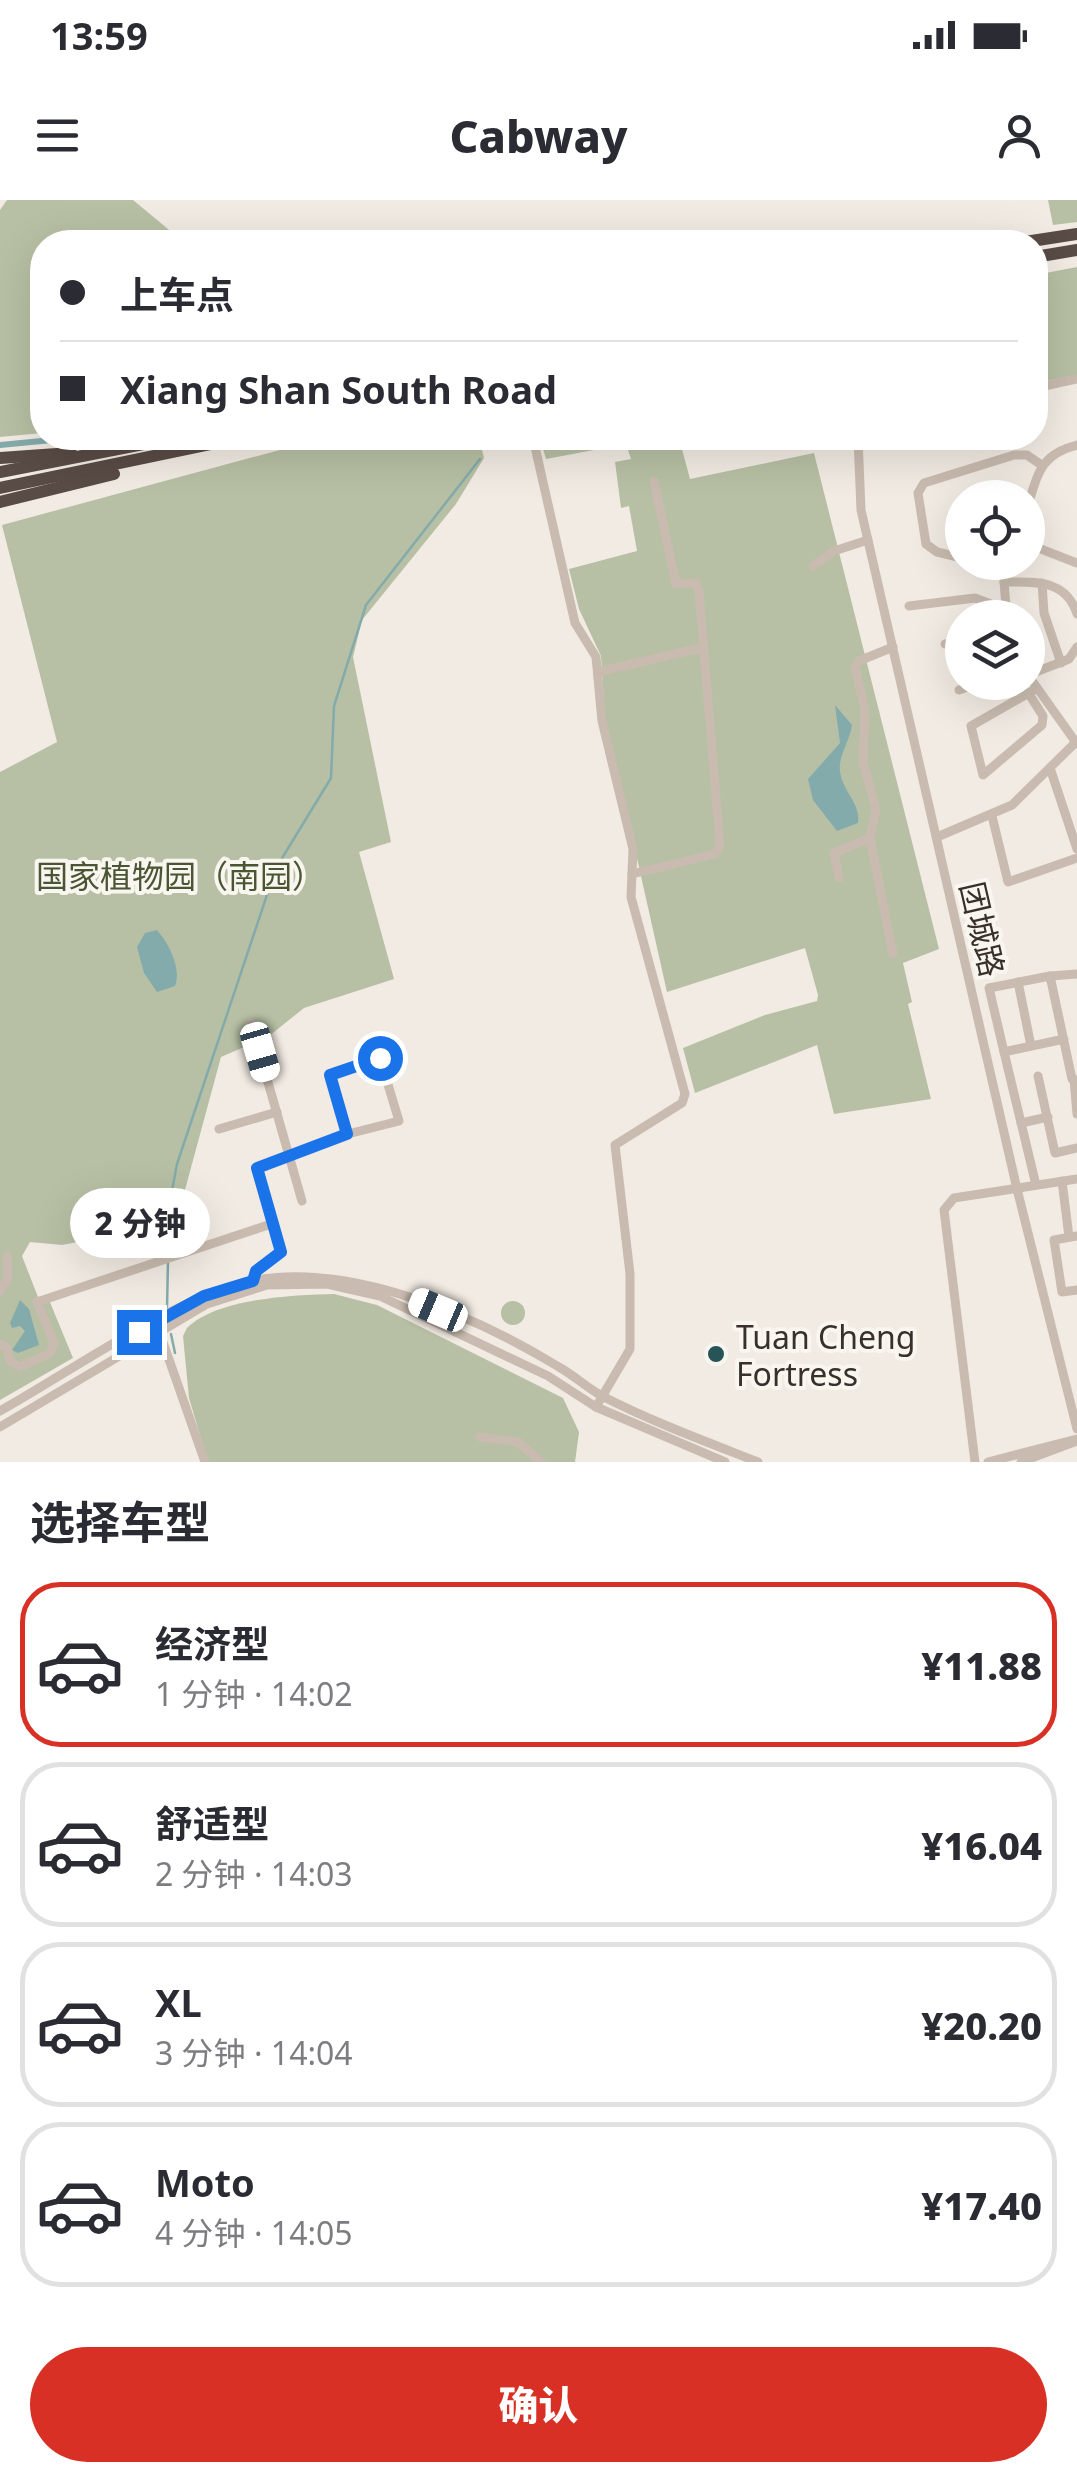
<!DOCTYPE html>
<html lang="zh">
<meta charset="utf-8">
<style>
:root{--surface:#fff;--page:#f7f7f7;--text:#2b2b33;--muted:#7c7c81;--line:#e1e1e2;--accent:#d93025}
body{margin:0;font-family:"Noto Sans","Noto Sans SC",sans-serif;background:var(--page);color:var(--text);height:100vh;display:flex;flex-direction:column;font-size:38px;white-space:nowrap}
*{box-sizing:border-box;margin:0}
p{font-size:32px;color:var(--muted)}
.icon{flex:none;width:55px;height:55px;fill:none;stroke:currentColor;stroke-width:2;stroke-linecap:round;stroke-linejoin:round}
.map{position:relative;height:1262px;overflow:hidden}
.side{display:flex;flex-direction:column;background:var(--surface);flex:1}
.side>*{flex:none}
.hud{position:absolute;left:30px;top:30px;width:1018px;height:220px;border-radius:40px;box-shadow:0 10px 40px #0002;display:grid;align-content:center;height:220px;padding:0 30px;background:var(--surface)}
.controls{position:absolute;left:945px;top:280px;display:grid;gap:20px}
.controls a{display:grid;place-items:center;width:100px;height:100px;border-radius:50%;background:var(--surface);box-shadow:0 10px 40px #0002;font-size:50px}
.end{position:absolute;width:45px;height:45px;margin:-22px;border:12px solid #1a73e8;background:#fff;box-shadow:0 0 0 5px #fff}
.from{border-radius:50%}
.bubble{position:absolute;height:70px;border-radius:35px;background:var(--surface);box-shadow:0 10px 40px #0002;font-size:32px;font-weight:800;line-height:70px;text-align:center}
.car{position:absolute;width:30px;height:60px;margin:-30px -15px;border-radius:12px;box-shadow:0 0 8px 2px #0007;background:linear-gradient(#fff 24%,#345 0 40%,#fff 0 76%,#345 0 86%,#fff 0)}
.hud b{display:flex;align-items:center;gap:35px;height:95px;font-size:38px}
.hud b+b{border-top:2px solid var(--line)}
.hud i{width:25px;height:25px;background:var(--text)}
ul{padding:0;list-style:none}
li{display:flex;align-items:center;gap:30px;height:165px;margin:0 20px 15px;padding:0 10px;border:5px solid var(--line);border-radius:40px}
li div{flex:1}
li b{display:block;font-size:38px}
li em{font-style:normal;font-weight:800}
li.current{border-color:var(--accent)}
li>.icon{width:90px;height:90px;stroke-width:1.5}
h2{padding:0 30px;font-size:45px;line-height:120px}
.cta{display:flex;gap:20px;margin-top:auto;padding:20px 30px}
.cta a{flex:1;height:115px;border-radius:60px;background:var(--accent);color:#fff;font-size:40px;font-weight:800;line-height:115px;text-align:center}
.status{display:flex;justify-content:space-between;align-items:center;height:70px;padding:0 50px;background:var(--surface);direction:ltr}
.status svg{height:28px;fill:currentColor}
header{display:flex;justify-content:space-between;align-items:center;height:130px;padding:0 30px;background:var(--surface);font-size:45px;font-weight:800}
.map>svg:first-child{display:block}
.green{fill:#b7c0a4}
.water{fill:#84abac}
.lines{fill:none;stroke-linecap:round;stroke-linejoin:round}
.stream{stroke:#84abac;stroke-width:2.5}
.canal{stroke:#84abac;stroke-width:6}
.minor{stroke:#c9bbaf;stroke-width:9}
.highway{stroke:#594b45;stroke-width:12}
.route{stroke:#1a73e8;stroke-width:12}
.poi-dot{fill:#265457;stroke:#f9f5ef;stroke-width:4}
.labels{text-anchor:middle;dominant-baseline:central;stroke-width:8;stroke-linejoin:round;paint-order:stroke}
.park-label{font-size:32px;fill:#495533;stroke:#f9f5ef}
.street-label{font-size:32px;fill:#39302d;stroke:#f9f5ef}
.poi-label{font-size:32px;fill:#39302d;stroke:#f9f5ef;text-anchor:start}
</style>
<div class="status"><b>13:59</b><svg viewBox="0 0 49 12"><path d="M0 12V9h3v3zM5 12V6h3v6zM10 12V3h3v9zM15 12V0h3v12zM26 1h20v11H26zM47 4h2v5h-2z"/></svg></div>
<header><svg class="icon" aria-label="menu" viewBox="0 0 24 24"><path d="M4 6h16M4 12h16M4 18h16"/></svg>Cabway<svg class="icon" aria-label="person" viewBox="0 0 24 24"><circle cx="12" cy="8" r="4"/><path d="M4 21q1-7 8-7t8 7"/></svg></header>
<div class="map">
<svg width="1077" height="1262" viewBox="0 0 1077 1262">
<rect width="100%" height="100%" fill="#f2ebe3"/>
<g class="green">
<path d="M7,0H133L180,39L198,42H42V233L0,237V10Z"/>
<path d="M1048,0H1077V22L1053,25Z"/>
<path d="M1077,67V175L1035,183V75Z"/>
<path d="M324,238H479L484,258L456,304L362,420L353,457L391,642L359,652L394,779L304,808L269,836L221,857L176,1023L62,1045L30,1042L22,1056L38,1097L47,1095L73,1158L0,1200V572L57,542L2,325Z"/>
<path d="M540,238H679L690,279L814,253L939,749L903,763L912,802L908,804L931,899L834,914L817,845L695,893L683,848L765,815L817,801L818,795L805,748L667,792L605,516L601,456L579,409L569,369L637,351L629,306L621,308L615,262L631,259L626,244L546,259Z"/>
<path d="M334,1094L377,1105L563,1198L579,1232L575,1262H208L189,1198L183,1136L187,1128C217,1098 294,1095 334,1094Z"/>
<circle cx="513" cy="1113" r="12"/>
</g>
<g class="water">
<path d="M835,505L852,525C850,541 838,556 840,571C842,591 861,603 858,623L837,631L813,600L808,579L840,543Z"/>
<path d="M157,730C168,742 182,769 175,786L157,792L144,773L137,747L145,733Z"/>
<path d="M20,1100L29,1109L39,1145L18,1153L12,1150L25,1131L20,1126L12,1128L10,1123Z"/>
</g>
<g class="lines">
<g class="stream">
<path d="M168,1053L169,1006L177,964L276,668L331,578L334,506L366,405L480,259"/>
<path d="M167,1108L168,1061"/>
<path d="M171,1134L175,1153"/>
</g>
<path class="canal" d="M0,245L73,238"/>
<g class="minor">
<path d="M1035,188L1077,179"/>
<path d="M533,238L575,423L596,457L602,521L633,649L631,697L685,894L682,903L615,945L630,1074V1149L596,1207"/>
<path d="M858,238L861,310L1017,989L1077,1229"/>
<path d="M1028,305C1038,273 1041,254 1077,245"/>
<path d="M1028,344L1077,363"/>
<path d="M962,358L937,352L926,344L918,293L924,283L1014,255H1027L1040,264"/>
<path d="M991,362L1008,365"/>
<path d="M813,366L834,351L868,340"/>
<path d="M1004,382C1035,382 1066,379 1077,414"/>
<path d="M1042,383L1044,413L1061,463"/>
<path d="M909,406L975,398L996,406L1000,418"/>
<path d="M1007,418L1004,382L1008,362"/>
<path d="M945,444L962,441"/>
<path d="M1077,447L1069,459L1028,475L1077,544"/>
<path d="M598,472L696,449L703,452"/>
<path d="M959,490L982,482"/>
<path d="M1029,494L1043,516L1042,525L983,575L971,526L1034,490"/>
<path d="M1050,568L1077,649"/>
<path d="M992,616L1008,682L1077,658"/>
<path d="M937,637L1012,605L1077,541"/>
<path d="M632,674L714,654L720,646L699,392L696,383L676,384L654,281"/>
<path d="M839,678L834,653L870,638"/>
<path d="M893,754L870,638L876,609L863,562L865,510L855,467L859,461L893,447"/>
<path d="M1050,776L1077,774"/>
<path d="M1018,782L1031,846"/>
<path d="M251,823L302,1001"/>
<path d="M1064,839L1004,852L989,788L1050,776L1072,879"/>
<path d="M1004,852L1036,985"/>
<path d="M1038,876L1055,953L1077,948"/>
<path d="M1074,879L1077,914"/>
<path d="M1021,923L1048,917"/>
<path d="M219,929L277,912"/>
<path d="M347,934L330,875L402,850"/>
<path d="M1062,981L1069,1037"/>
<path d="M1077,1036L1054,1040L1062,1092L1077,1090"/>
<path d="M253,1081L256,1071L281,1052L257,968L340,936L399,921L380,858"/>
<path d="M0,1091L8,1078L7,1056"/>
<path d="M159,1131L205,1262"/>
<path d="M0,1144L7,1148L10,1161L20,1167L50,1153L54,1143L37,1102L271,1024"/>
<path d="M0,1211C68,1173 163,1106 235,1085C337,1055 472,1114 559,1167C575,1176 588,1189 604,1197C653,1222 707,1242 758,1262"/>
<path d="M0,1227L207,1104L267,1085L327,1084L380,1096L548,1176L596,1207L725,1262"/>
<path d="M480,1237L518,1242L541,1262"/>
<path d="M975,1262L944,1010L954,998L1077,979"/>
<path d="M988,1262L1077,1239"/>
<path d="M1021,1262L1077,1241"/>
</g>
<g class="highway">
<path d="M1025,42L1077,34"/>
<path d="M1035,57L1077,50"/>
<path d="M0,258L71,253"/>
<path d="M0,272L174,238"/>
<path d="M0,288L240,238"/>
<path d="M0,302L114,274"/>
</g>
</g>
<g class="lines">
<path class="route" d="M139,1132L204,1096L253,1081L256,1071L281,1052L257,968L347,934L330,875L380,858"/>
</g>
<circle class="poi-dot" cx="716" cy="1154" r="10"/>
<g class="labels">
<g class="park-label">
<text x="180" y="675">国家植物园（南园）</text>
</g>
<g class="street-label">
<text transform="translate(983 729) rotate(77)">团城路</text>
</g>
<g class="poi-label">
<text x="736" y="1136">Tuan Cheng<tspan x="736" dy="37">Fortress</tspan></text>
</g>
</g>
</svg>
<div class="controls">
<a><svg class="icon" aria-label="locate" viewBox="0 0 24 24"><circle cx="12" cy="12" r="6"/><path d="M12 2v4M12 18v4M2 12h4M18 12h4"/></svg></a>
<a><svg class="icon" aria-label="layers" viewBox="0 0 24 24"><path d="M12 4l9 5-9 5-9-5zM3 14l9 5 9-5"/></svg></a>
</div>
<i class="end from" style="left:380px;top:858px"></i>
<i class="end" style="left:139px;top:1132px"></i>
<div class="bubble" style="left:70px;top:988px;width:140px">2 分钟</div>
<i class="car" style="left:260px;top:852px;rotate:164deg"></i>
<i class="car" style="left:438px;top:1110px;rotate:293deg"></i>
<div class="hud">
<b><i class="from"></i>上车点</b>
<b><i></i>Xiang Shan South Road</b>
</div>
</div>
<section class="side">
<h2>选择车型</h2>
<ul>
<li class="current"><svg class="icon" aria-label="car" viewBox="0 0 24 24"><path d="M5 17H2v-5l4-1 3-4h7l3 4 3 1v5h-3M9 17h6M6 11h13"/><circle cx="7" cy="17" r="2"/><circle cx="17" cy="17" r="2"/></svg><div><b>经济型</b><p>1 分钟 · 14:02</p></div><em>¥11.88</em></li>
<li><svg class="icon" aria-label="car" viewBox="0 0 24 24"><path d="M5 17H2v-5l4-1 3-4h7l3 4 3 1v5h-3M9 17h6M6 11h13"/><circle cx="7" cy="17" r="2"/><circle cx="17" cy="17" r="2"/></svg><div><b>舒适型</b><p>2 分钟 · 14:03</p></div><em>¥16.04</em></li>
<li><svg class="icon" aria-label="car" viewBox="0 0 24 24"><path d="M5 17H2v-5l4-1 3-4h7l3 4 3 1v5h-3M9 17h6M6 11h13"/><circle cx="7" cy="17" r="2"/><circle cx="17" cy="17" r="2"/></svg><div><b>XL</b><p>3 分钟 · 14:04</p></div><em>¥20.20</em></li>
<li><svg class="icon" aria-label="car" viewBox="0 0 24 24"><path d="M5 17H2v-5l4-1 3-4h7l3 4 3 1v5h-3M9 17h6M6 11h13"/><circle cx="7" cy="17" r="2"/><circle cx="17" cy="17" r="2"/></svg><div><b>Moto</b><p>4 分钟 · 14:05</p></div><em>¥17.40</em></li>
</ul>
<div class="cta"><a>确认</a></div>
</section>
